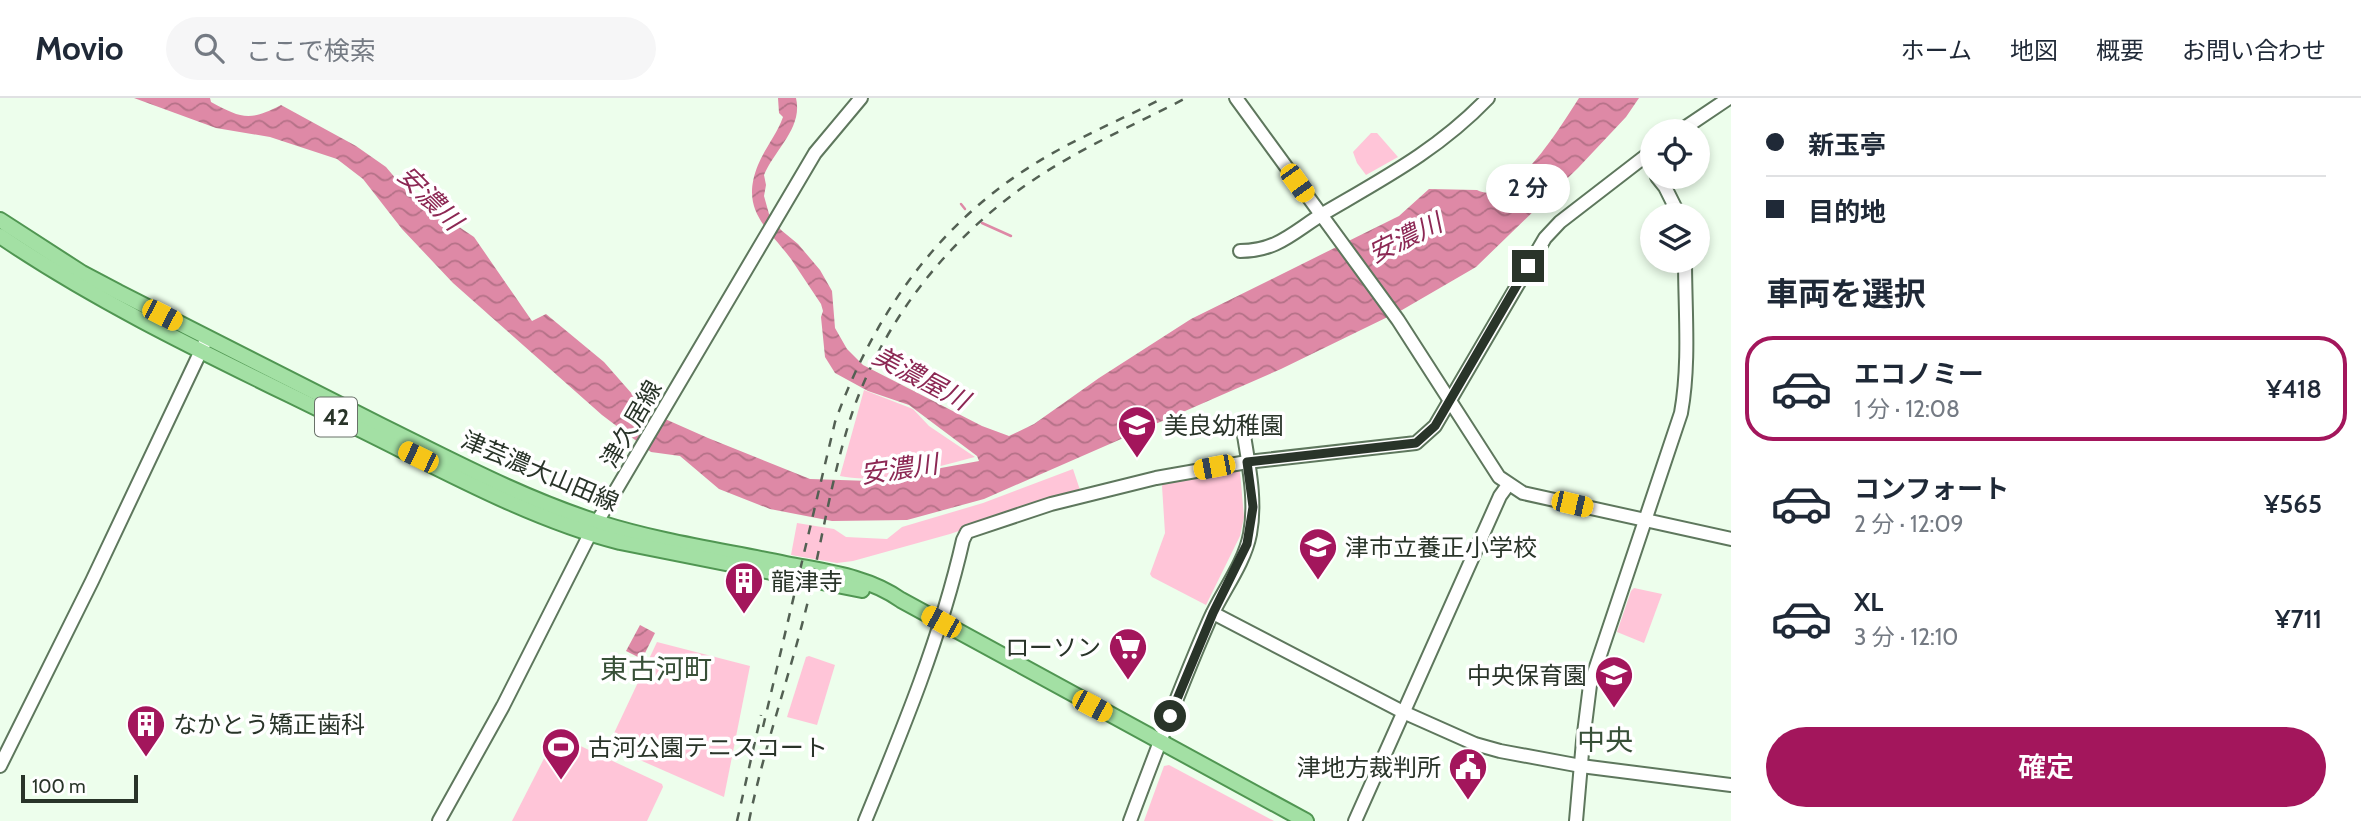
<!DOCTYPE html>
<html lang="ja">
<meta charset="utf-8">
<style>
:root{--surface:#fff;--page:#f6f6f7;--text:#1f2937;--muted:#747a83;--line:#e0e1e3;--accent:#a3165c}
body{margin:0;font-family:Cabin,"Noto Sans JP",sans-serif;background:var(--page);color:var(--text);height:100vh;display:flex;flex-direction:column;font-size:26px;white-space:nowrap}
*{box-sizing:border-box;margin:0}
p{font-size:23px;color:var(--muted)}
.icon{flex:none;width:38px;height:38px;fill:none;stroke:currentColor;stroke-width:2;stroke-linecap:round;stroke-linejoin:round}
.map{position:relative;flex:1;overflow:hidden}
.drawer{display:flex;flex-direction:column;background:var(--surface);width:630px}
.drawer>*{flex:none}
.banner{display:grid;align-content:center;height:154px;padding:0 35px;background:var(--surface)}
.fabs{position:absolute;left:1640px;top:21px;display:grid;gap:14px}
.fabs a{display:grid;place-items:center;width:70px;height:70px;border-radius:50%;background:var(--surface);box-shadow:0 4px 10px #0003;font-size:35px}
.scale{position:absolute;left:21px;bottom:18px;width:117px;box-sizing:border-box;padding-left:7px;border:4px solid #293429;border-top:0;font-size:19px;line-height:24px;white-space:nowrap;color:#293429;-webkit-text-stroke:5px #fff;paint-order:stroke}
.end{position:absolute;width:32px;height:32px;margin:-16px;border:9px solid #293429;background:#fff;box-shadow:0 0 0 4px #fff}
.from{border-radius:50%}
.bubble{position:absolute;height:49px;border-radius:24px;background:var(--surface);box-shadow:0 4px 10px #0003;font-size:23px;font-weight:600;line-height:49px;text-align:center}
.car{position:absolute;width:21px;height:42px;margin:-21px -10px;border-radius:9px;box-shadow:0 0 5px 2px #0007;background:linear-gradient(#f5c518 24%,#345 0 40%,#f5c518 0 76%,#345 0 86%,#f5c518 0)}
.banner b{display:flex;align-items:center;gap:24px;height:66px;font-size:26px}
.banner b+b{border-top:2px solid var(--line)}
.banner i{width:18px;height:18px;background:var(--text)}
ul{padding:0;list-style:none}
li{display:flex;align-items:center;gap:21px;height:105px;margin:0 14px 10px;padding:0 21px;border:4px solid transparent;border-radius:28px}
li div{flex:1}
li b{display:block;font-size:26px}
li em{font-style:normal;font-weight:600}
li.active{border-color:var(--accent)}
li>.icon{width:63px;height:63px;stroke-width:1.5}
h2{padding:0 35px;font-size:32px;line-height:84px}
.cta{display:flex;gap:14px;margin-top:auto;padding:14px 35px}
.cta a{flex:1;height:80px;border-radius:42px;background:var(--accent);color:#fff;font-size:28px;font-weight:600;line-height:80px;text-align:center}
header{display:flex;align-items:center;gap:42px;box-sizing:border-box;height:98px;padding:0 35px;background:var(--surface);border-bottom:2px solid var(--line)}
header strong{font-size:33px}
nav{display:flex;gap:38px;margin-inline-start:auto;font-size:24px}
.search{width:490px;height:63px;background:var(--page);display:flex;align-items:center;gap:18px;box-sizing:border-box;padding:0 24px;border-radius:38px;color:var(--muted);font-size:26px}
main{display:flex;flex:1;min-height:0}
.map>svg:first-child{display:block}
.green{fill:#ffc5d8}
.water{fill:url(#water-waves)}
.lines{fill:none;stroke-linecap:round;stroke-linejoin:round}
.stream{stroke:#de89a6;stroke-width:2.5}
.secondary-casing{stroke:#5e775d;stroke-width:16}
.primary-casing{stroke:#509652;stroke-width:18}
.secondary{stroke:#fff;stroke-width:12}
.primary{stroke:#a3e0a4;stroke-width:14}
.rail{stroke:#536053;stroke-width:2.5;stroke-dasharray:9 9;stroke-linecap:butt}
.route{stroke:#293429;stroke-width:9}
.labels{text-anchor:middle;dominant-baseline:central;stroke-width:7;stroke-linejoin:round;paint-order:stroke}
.shield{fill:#fff;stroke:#697169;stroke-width:2}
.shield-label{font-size:23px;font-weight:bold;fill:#293429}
.street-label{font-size:24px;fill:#293429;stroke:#fff}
.poi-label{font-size:24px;fill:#293429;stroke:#fff;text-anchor:start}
.water-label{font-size:26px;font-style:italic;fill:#8c2854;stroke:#fff}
.quarter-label{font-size:28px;fill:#385038;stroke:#fff}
</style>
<header>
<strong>Movio</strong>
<div class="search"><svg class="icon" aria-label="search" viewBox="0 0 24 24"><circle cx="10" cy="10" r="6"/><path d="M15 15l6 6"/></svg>ここで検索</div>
<nav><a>ホーム</a><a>地図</a><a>概要</a><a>お問い合わせ</a></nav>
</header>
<main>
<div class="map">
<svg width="1731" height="723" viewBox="0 0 1731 723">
<defs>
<pattern id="water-waves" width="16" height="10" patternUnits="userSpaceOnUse" patternTransform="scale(1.75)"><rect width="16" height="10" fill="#de89a6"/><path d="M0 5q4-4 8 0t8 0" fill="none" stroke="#b47187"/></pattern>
</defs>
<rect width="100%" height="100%" fill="#edfeec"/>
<g class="green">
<path d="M1371,35H1377L1398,59L1366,77L1357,65L1353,54Z"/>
<path d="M864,292L913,311L929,328L975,359C936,369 880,387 840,378Z"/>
<path d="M1073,371L1081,395L1031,408L950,436L853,463L837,465L791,457L797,425L834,431L846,439L887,441L902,429L983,405Z"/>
<path d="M1238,372L1240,374L1244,419L1240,438L1206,507L1152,479L1150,476L1165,435L1162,388L1164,385Z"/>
<path d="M1634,490L1662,496L1644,545L1617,534L1631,493Z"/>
<path d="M657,544L750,568L724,699L608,648Z"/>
<path d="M809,558L835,567L817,627L787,619L806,559Z"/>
<path d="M559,638L662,686L663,689L647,723H512L555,639Z"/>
<path d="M1169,667L1274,723H1144L1164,668Z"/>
</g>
<g class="water">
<path d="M134,0H210L211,4C241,20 249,24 281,7L356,48L386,69L407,94L474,139L532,223L546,216L604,264L647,313L708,340L810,381L870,383L979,363L977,358L909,307L868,293L835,275L825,259L821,219L823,213L821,206C811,191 801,176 791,161C766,128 740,112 758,67C765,50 777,36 783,19L779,15L778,0H796C803,30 775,51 764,77L766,87L764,98L769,116L781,132L798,146L820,172L832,193L835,230L847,251L863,267L982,328L1009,338L1034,326L1099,280L1191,221L1399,118L1429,91L1477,92C1513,111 1563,24 1579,0H1639L1626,19L1578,70L1476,169L1402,212L1281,271L984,401L907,422L832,423L770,411L719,391L680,358L651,354L602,317L453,185L402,131L363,81L337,61L270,39L216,30Z"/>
<path d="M640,527L655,535L642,561L626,553Z"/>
</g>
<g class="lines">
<g class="stream">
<path d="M961,106L965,111"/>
<path d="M982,125L1011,138"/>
</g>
<g class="secondary-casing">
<g id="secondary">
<path d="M1236,0L1398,222L1499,379L1523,395L1731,441"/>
<path d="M1680,33L1729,0"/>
<path d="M1657,79L1665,89L1679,117"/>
<path d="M1240,153C1279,153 1295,132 1326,114C1386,79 1439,51 1488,0"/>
<path d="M1213,515L1403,614L1475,646L1500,653L1581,668L1731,687"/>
<path d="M0,668L92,483L207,240"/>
<path d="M439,723L503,608L590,436L815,55L861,0"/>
<path d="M865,723C903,631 941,539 963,442L967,434L1051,406L1156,380L1247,364L1416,345L1435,328L1545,140L1560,124L1652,53"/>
<path d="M1130,723C1155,656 1180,589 1209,523C1221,495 1244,467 1250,436C1257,399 1247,361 1242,324"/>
<path d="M1355,723L1500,398L1508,387"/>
<path d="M1576,723L1583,643L1590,587L1681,315C1690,265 1685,213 1685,163"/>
</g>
</g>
<g class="primary-casing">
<g id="primary">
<path d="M0,122L82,175L118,194C206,239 294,284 382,328C453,363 524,401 600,425C660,444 724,453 786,466C826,474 867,478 901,502L1306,723"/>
<path d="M0,138C109,212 230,267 347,325C434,367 526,420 620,444L862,492"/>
</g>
</g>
<use href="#secondary" class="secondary"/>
<use href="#primary" class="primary"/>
<g class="rail">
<path d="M763,629L835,324C873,218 938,125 1036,65C1076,40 1121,22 1163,0"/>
<path d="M737,723L761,617"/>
<path d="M749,723C764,649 790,577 808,503C821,445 831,385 848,328C879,225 952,134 1041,77C1087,47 1138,25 1186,0"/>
</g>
</g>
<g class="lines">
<path class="route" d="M1170,618L1213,515L1247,446L1253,409L1247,364L1416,345L1435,328L1528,168"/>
</g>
<defs>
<g id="school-pin" transform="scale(2.0125)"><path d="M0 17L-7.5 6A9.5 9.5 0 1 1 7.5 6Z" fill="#a3165c" stroke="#fff"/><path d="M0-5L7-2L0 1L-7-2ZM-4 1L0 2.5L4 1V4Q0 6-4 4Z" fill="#fff"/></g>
<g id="building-pin" transform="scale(2.0125)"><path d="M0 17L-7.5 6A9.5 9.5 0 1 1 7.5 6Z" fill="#a3165c" stroke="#fff"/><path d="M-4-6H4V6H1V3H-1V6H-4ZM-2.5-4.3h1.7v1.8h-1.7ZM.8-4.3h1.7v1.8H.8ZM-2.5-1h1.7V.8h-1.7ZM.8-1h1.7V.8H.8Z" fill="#fff"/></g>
<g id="supermarket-pin" transform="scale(2.0125)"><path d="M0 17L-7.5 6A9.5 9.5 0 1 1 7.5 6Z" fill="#a3165c" stroke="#fff"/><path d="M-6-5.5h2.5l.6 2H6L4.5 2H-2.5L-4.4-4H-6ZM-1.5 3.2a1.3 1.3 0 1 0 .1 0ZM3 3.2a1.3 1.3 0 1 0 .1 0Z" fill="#fff"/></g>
<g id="stadium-pin" transform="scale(2.0125)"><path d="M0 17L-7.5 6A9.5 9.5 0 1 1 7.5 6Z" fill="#a3165c" stroke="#fff"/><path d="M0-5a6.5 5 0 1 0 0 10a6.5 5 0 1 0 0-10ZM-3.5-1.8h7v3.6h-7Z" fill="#fff"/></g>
<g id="civic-pin" transform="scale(2.0125)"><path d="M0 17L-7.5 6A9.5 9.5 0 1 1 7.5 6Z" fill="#a3165c" stroke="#fff"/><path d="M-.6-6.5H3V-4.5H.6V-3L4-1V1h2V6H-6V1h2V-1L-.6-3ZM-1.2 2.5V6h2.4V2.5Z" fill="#fff"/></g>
</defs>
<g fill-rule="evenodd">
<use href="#school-pin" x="1137" y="327"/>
<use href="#school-pin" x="1318" y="449"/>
<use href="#building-pin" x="744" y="483"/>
<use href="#supermarket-pin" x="1128" y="549"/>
<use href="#school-pin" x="1614" y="577"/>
<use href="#building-pin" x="146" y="626"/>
<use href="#stadium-pin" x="561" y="649"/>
<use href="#civic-pin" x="1468" y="669"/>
</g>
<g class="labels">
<rect class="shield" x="315" y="299.5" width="42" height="39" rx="5"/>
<g class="shield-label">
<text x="336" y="319">42</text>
</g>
<g class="street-label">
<text transform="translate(631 326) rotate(-60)">津久居線</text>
<text transform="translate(540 373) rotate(23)">津芸濃大山田線</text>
</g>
<g class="poi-label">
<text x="1164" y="327">美良幼稚園</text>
<text x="1345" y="449">津市立養正小学校</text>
<text x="771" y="483">龍津寺</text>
<text x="1101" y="549" text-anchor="end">ローソン</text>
<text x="1587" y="577" text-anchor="end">中央保育園</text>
<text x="173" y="626">なかとう矯正歯科</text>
<text x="588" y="649">古河公園テニスコート</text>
<text x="1441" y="669" text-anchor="end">津地方裁判所</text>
</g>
<g class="water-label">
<text transform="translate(430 100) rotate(45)">安濃川</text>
<text transform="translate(1405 140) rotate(-26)">安濃川</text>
<text transform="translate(921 280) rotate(28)">美濃屋川</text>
<text transform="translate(899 371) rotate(-8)">安濃川</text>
</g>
<g class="quarter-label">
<text x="656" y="571">東古河町</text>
<text x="1605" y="642">中央</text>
</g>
</g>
</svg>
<div class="fabs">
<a><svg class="icon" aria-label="locate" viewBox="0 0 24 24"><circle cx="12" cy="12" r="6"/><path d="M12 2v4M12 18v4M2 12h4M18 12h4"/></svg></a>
<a><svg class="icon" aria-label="layers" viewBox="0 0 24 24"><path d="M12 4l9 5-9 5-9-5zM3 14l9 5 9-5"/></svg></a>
</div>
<div class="scale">100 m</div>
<i class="end from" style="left:1170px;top:618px"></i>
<i class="end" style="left:1528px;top:168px"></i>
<div class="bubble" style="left:1486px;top:66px;width:84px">2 分</div>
<i class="car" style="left:1297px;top:85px;rotate:144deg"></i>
<i class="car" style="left:162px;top:217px;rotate:117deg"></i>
<i class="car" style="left:418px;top:359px;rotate:296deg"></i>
<i class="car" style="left:1214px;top:369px;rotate:259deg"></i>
<i class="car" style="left:1572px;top:406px;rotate:103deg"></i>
<i class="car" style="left:941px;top:524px;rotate:299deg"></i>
<i class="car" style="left:1092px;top:608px;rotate:118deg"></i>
</div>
<section class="drawer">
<div class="banner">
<b><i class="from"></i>新玉亭</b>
<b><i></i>目的地</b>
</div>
<h2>車両を選択</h2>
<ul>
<li class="active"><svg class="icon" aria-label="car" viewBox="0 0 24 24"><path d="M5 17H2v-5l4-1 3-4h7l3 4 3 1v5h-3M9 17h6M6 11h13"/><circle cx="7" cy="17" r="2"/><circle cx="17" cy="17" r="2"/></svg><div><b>エコノミー</b><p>1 分 · 12:08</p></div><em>¥418</em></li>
<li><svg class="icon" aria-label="car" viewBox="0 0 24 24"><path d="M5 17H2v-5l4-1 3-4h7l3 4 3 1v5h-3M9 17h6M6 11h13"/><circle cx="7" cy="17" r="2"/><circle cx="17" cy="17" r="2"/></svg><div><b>コンフォート</b><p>2 分 · 12:09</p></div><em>¥565</em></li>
<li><svg class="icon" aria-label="car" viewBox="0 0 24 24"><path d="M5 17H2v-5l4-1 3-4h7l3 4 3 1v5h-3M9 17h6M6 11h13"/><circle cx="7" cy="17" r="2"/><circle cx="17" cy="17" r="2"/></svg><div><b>XL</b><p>3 分 · 12:10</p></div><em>¥711</em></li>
</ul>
<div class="cta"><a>確定</a></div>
</section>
</main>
